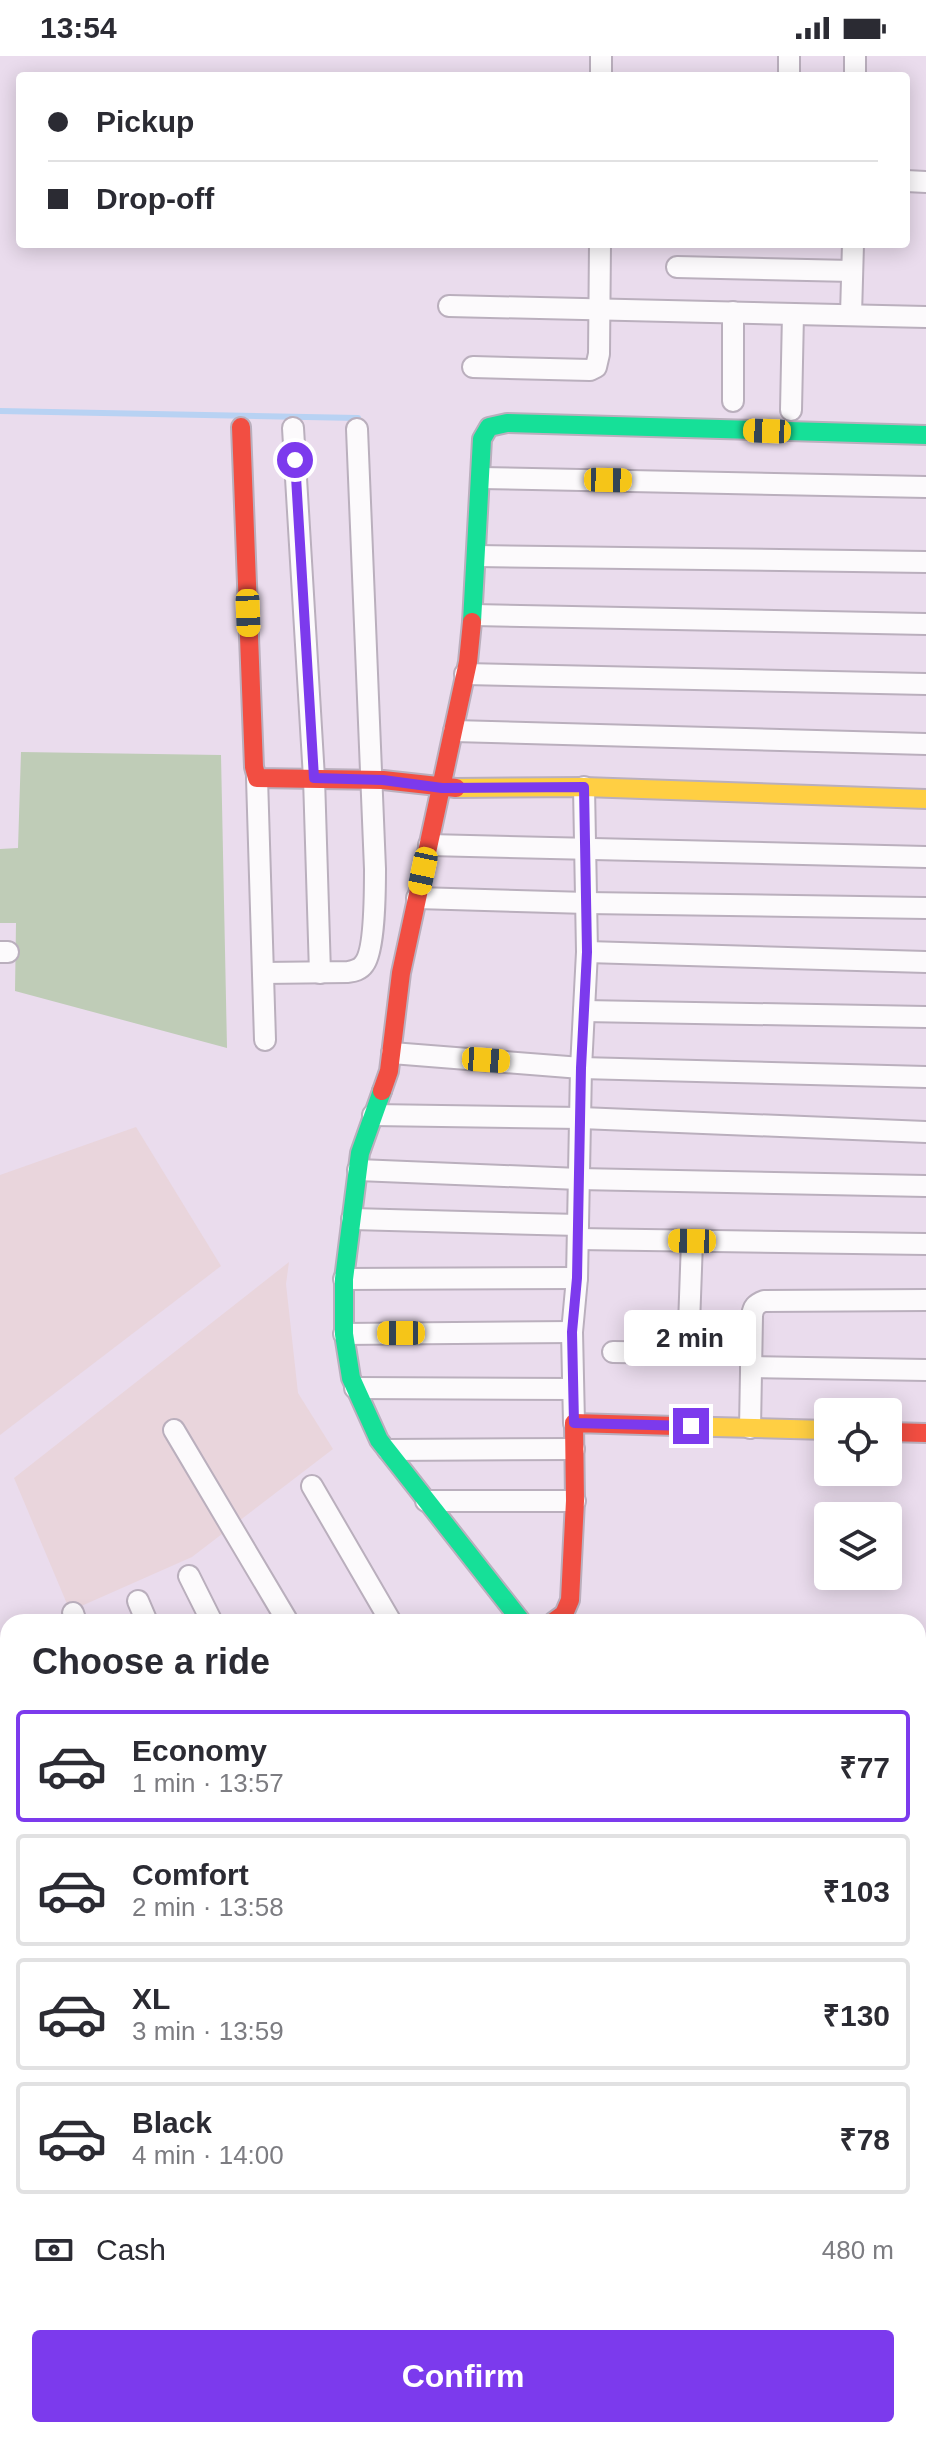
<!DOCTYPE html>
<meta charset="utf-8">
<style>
:root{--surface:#fff;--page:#f7f7f7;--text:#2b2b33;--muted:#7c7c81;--line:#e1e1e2;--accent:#7c3aed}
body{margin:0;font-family:Arial,sans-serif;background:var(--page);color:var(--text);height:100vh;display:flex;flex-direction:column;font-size:30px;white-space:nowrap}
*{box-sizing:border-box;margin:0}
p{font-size:26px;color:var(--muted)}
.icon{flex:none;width:44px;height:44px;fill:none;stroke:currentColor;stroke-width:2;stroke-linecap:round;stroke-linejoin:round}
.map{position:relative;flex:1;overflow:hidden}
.details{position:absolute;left:0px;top:1558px;width:926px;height:824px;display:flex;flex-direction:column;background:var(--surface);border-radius:24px 24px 0 0;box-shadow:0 4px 20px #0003}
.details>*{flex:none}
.hud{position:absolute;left:16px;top:16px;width:894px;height:176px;border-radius:8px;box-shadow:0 4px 20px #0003;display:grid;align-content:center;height:176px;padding:0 32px;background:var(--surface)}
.tools{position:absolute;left:814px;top:1342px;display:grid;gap:16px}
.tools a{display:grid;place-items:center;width:88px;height:88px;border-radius:8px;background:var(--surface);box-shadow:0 4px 20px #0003;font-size:40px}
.end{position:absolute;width:36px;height:36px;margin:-18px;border:10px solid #7c3aed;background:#fff;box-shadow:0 0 0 4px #fff}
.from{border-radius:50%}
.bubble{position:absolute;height:56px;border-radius:8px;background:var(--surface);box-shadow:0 4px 20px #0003;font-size:26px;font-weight:600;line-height:56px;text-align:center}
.car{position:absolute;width:24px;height:48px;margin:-24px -12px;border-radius:10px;box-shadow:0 0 6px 2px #0007;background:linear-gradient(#f5c518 24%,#345 0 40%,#f5c518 0 76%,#345 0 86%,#f5c518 0)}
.hud b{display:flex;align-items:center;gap:28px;height:76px;font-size:30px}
.hud b+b{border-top:2px solid var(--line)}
.hud i{width:20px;height:20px;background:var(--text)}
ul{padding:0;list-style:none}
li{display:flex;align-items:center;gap:24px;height:112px;margin:0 16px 12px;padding:0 16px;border:4px solid var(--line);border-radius:8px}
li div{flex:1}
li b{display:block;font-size:30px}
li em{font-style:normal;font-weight:600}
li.on{border-color:var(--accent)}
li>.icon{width:72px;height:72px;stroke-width:1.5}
h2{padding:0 32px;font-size:36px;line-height:96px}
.pay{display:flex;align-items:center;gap:20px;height:88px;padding:0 32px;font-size:30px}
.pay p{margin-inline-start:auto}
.button{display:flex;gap:16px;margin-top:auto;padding:16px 32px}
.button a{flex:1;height:92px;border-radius:8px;background:var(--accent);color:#fff;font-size:32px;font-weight:600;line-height:92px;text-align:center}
.status{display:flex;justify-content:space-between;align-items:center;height:56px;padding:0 40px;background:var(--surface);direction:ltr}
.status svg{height:22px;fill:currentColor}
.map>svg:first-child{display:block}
.education{fill:#e9d5dc}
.green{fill:#bfccb7}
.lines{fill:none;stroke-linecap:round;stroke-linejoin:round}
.stream{stroke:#b8d2f3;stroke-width:6}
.street-casing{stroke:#baafbd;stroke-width:24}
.fast-casing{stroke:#baafbd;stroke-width:22}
.slow-casing{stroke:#baafbd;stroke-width:22}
.jam-casing{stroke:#baafbd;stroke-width:22}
.street{stroke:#fcfafc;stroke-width:20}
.fast{stroke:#16e098;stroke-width:18}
.slow{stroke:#ffcf43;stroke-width:18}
.jam{stroke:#f24e42;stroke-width:18}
.route{stroke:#7c3aed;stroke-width:10}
</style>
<div class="status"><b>13:54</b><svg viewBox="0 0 49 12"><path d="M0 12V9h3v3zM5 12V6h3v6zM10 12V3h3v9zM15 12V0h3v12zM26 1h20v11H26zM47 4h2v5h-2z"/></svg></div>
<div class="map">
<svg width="926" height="2382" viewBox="0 0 926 2382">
<rect width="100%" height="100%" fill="#eadced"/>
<g class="education">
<path d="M136,1071L221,1210L0,1379V1119Z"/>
<path d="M289,1206L286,1228L298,1337L333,1393L192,1501L70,1555L14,1422Z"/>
</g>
<path class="green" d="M21,696L221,699L227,992L15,935L16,867H0V793L18,792Z"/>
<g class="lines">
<path class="stream" d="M0,355L358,362"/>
<g class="street-casing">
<g id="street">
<path d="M855,0V20"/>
<path d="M601,20V0"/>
<path d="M789,20V0"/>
<path d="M906,125L926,126"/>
<path d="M677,211L852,215"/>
<path d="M449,250L926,261"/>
<path d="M851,259L853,188"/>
<path d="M473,311L590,314L596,311L599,298L600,188"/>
<path d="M733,345V256"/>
<path d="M791,354L793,258"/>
<path d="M293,372L314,722L320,917"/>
<path d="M481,422L926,431"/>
<path d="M477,500L926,506"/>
<path d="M474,559L926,568"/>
<path d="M465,618L926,628"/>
<path d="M454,675L926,688"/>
<path d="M257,722L265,984"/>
<path d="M429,789L926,801"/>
<path d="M417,842L587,847L926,852"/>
<path d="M0,896H8"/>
<path d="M587,896L926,906"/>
<path d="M263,917L348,916C354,915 360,914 364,908C375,895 375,832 375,813L357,373"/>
<path d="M584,955L926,961"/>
<path d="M392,997L581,1012L926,1021"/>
<path d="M373,1059L581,1062L926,1076"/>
<path d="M358,1114L579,1123L926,1130"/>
<path d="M352,1163L578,1169"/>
<path d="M578,1183L926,1188"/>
<path d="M344,1223L577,1222"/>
<path d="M344,1278L572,1276"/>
<path d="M613,1296L751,1298"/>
<path d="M688,1297L692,1185"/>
<path d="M751,1311L926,1314"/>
<path d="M355,1332L573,1333"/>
<path d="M574,1367L572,1276L577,1222L581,1012L587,896L584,731"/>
<path d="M750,1372L752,1260C753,1251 756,1248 764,1245L926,1244"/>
<path d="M174,1374L288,1566"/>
<path d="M388,1394L574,1393"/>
<path d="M312,1430L391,1566"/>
<path d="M426,1445H575"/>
<path d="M189,1520L212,1566"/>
<path d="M138,1545L147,1566"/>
<path d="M73,1557L76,1566"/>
<path d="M0,1629L8,1650"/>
<path d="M0,1714L8,1710"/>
<path d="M918,1741H926"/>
<path d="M918,1796H926"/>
<path d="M918,1850L926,1851"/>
<path d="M0,1977L8,1973"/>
<path d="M918,2023H926"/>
<path d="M0,2081L8,2094"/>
<path d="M918,2083H926"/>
<path d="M0,2133L8,2129"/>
<path d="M918,2194H926"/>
<path d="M0,2198L8,2213"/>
<path d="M918,2248H926"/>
<path d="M0,2282L8,2277"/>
<path d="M918,2304H926"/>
<path d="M0,2347L8,2341"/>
<path d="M918,2361H926"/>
<path d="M169,2374C182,2382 205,2377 221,2374"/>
<path d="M278,2374L279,2382"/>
<path d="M345,2374L347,2382"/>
<path d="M752,2374L753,2382"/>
<path d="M793,2374L794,2382"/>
<path d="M381,2382L399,2374"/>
<path d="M595,2382L632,2374"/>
</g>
</g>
<g class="fast-casing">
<g id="fast">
<path d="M472,566L482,383L489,371L507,367L926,379"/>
<path d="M382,1035L360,1097L344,1223V1278L351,1322L379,1384L522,1566"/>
</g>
</g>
<g class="slow-casing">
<g id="slow">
<path d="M456,732L584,731L926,743"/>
<path d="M675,1370L828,1374"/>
<path d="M0,1838L8,1834"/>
</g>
</g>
<g class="jam-casing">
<g id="jam">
<path d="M241,371L254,711L257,722L383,724L456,732"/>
<path d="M382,1035L389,1015L401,917L468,606L472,566"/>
<path d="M888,1376L926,1377"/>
<path d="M553,1566L564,1558L570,1544L575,1445L574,1367L675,1370"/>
</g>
</g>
<use href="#street" class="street"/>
<use href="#fast" class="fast"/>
<use href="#slow" class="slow"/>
<use href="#jam" class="jam"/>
</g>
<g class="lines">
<path class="route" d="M295,404L314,722L383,724L442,732L584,731L587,896L581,1012L577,1222L572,1276L574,1367L691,1370"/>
</g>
</svg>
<div class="tools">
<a><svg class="icon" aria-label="locate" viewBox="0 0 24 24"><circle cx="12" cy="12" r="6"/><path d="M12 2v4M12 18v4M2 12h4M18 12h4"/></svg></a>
<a><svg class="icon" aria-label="layers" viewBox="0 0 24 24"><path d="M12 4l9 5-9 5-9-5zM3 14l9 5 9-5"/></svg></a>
</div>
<i class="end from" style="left:295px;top:404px"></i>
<i class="end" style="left:691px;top:1370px"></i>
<div class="bubble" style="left:624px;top:1254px;width:132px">2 min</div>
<i class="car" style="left:767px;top:375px;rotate:272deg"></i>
<i class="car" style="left:608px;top:424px;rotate:91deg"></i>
<i class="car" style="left:248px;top:557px;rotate:178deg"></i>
<i class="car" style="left:423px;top:815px;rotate:192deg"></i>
<i class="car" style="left:486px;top:1004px;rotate:94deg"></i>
<i class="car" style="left:692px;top:1185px;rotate:271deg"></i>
<i class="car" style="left:401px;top:1277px;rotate:270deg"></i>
<div class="hud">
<b><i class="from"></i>Pickup</b>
<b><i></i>Drop-off</b>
</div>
<section class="details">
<h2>Choose a ride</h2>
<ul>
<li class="on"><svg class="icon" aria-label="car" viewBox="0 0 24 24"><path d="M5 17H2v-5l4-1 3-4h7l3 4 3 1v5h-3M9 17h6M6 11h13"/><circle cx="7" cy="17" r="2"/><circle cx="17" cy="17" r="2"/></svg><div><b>Economy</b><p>1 min · 13:57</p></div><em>₹77</em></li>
<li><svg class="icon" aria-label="car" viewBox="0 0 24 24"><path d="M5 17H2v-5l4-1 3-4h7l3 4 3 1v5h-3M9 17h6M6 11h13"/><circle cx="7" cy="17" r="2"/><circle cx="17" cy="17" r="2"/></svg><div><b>Comfort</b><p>2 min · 13:58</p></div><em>₹103</em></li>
<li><svg class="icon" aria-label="car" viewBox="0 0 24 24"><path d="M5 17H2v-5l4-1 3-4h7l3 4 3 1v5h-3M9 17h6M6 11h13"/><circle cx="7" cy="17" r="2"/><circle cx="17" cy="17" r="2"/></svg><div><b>XL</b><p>3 min · 13:59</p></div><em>₹130</em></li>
<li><svg class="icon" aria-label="car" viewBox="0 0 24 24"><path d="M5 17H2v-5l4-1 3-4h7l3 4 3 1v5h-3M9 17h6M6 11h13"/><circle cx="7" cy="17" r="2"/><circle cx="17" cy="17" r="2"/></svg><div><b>Black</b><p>4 min · 14:00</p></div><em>₹78</em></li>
</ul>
<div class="pay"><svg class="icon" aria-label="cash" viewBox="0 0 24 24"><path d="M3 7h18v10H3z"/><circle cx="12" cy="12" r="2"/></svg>Cash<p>480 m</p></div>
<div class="button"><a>Confirm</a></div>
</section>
</div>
